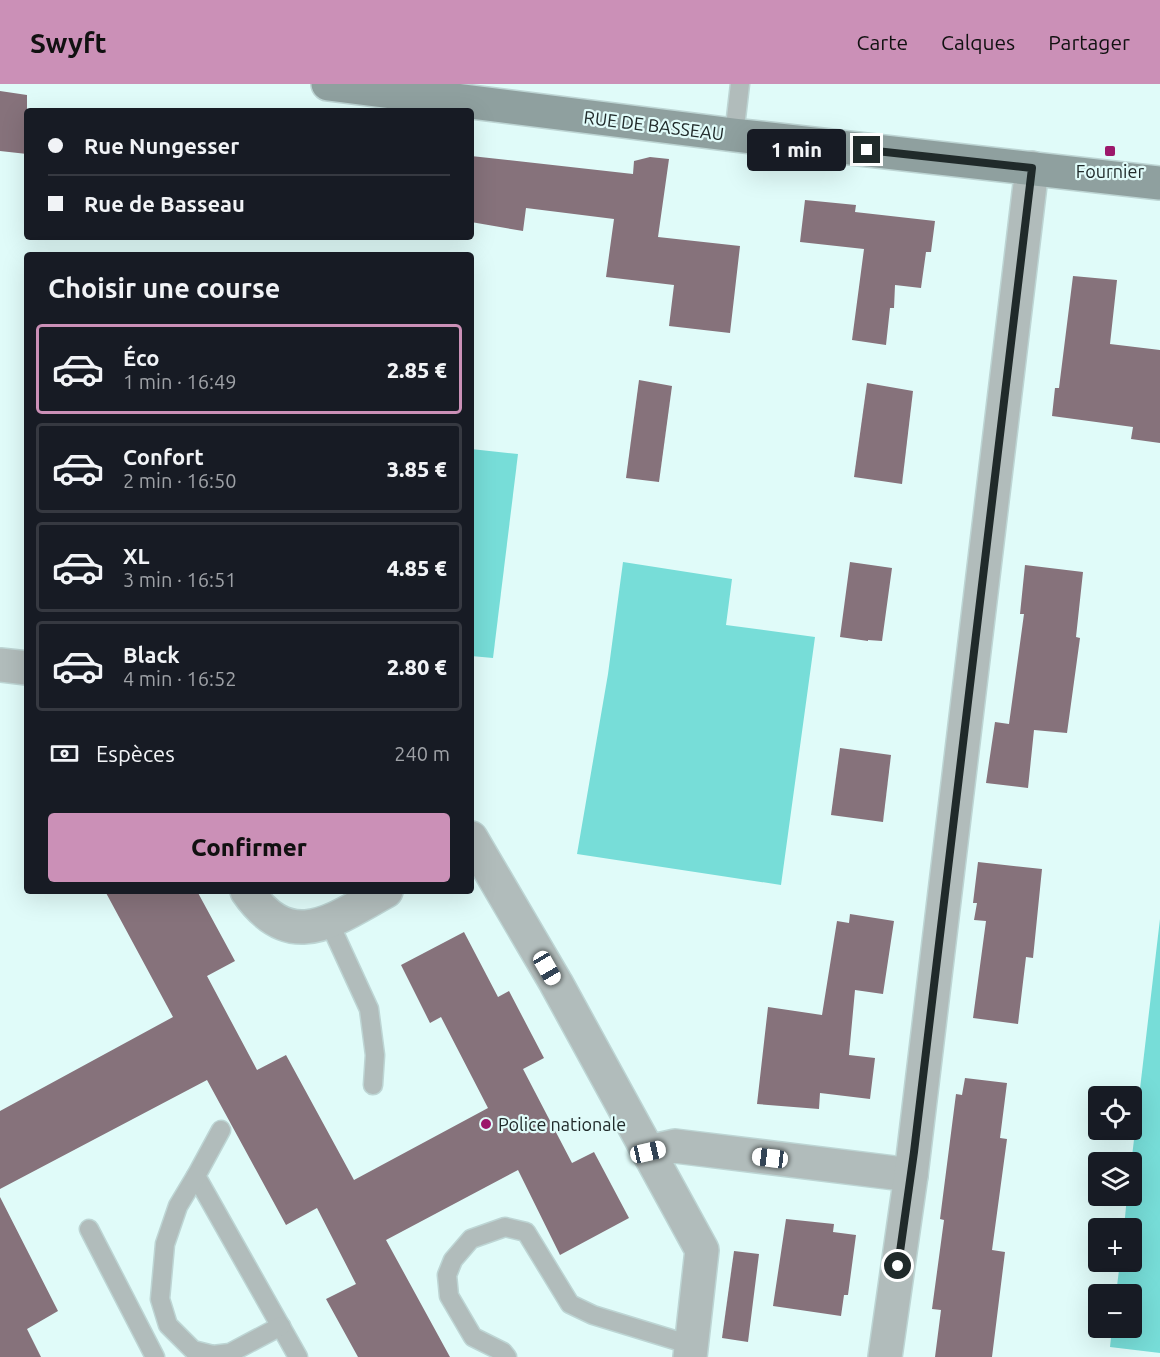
<!DOCTYPE html>
<html lang="fr">
<meta charset="utf-8">
<style>
:root{--surface:#171b24;--page:#20242c;--text:#f1f3f6;--muted:#9ea1a6;--line:#363941;--accent:#cb90b7}
body{margin:0;font-family:Ubuntu,sans-serif;background:var(--page);color:var(--text);height:100vh;display:flex;flex-direction:column;font-size:22px;white-space:nowrap}
*{box-sizing:border-box;margin:0}
p{font-size:20px;color:var(--muted)}
.icon{flex:none;width:33px;height:33px;fill:none;stroke:currentColor;stroke-width:2;stroke-linecap:round;stroke-linejoin:round}
.map{position:relative;flex:1;overflow:hidden}
.side{position:absolute;left:24px;top:168px;width:450px;height:642px;display:flex;flex-direction:column;background:var(--surface);border-radius:6px;box-shadow:0 6px 24px #0002}
.side>*{flex:none}
.hud{position:absolute;left:24px;top:24px;width:450px;height:132px;border-radius:6px;box-shadow:0 6px 24px #0002;display:grid;align-content:center;height:132px;padding:0 24px;background:var(--surface)}
.controls{position:absolute;left:1088px;top:1002px;display:grid;gap:12px}
.controls a{display:grid;place-items:center;width:54px;height:54px;border-radius:6px;background:var(--surface);box-shadow:0 6px 24px #0002;font-size:30px}
.end{position:absolute;width:27px;height:27px;margin:-14px;border:8px solid #202a2a;background:#fff;box-shadow:0 0 0 3px #fff}
.from{border-radius:50%}
.bubble{position:absolute;height:42px;border-radius:6px;background:var(--surface);box-shadow:0 6px 24px #0002;font-size:20px;font-weight:800;line-height:42px;text-align:center}
.car{position:absolute;width:18px;height:36px;margin:-18px -9px;border-radius:8px;box-shadow:0 0 4px 2px #0007;background:linear-gradient(#fff 24%,#345 0 40%,#fff 0 76%,#345 0 86%,#fff 0)}
.hud b{display:flex;align-items:center;gap:21px;height:57px;font-size:22px}
.hud b+b{border-top:2px solid var(--line)}
.hud i{width:15px;height:15px;background:var(--text)}
ul{padding:0;list-style:none}
li{display:flex;align-items:center;gap:18px;height:90px;margin:0 12px 9px;padding:0 12px;border:3px solid var(--line);border-radius:6px}
li div{flex:1}
li b{display:block;font-size:22px}
li em{font-style:normal;font-weight:800}
li.active{border-color:var(--accent)}
li>.icon{width:54px;height:54px;stroke-width:1.5}
h2{padding:0 24px;font-size:27px;line-height:72px}
.pay{display:flex;align-items:center;gap:15px;height:66px;padding:0 24px;font-size:22px}
.pay p{margin-inline-start:auto}
.primary-button{display:flex;gap:12px;margin-top:auto;padding:12px 24px}
.primary-button a{flex:1;height:69px;border-radius:6px;background:var(--accent);color:#111;font-size:24px;font-weight:800;line-height:69px;text-align:center}
header{display:flex;align-items:center;gap:36px;box-sizing:border-box;height:84px;padding:0 30px;background:var(--accent);color:#111}
header strong{font-size:28px}
nav{display:flex;gap:33px;margin-inline-start:auto;font-size:21px}
.map>svg:first-child{display:block}
.green{fill:#77ddd8}
.building{fill:#86727b}
.lines{fill:none;stroke-linecap:round;stroke-linejoin:round}
.lane-casing{stroke:#bdd5d4;stroke-width:21}
.street-casing{stroke:#bdd5d4;stroke-width:36}
.secondary-casing{stroke:#bdd5d4;stroke-width:36}
.lane{stroke:#b1bcbb;stroke-width:18}
.street{stroke:#b1bcbb;stroke-width:33}
.secondary{stroke:#8fa09f;stroke-width:33}
.route{stroke:#202a2a;stroke-width:8}
.poi-dot{fill:#9c186b;stroke:#e0fbf9;stroke-width:2}
.labels{text-anchor:middle;dominant-baseline:central;stroke-width:4.5;stroke-linejoin:round;paint-order:stroke}
.street-label{font-size:18px;fill:#202a2a;stroke:#e0fbf9}
.poi-label{font-size:18px;fill:#202a2a;stroke:#e0fbf9}
</style>
<header>
<strong>Swyft</strong>
<nav><a>Carte</a><a>Calques</a><a>Partager</a></nav>
</header>
<div class="map">
<svg width="1160" height="1273" viewBox="0 0 1160 1273">
<rect width="100%" height="100%" fill="#e0fbf9"/>
<g class="green">
<path d="M471,365L518,370L493,574L471,572Z"/>
<path d="M623,478L732,495L726,541L815,553L781,801L577,770L608,590Z"/>
<path d="M1160,835V1269L1110,1263L1112,1244H1131V1210H1116L1120,1178H1131V1144H1124L1127,1112H1131V1081Z"/>
</g>
<g class="building">
<path d="M0,7L27,11V70L0,67Z"/>
<path d="M471,72L633,90L634,77L650,73L669,75L658,153L740,162L730,249L669,242L674,201L606,193L614,135L526,124L523,147L471,138Z"/>
<path d="M805,116L856,121L855,128L935,137L931,168H926L921,204L895,201L894,224H890L886,261L852,256L864,165L800,158Z"/>
<path d="M1073,192L1117,196L1110,260L1160,266V359L1131,355L1133,343L1052,332L1055,304H1059Z"/>
<path d="M639,296L672,302L659,398L626,394Z"/>
<path d="M867,299L913,307L902,400L854,393Z"/>
<path d="M850,478L892,484L882,557L868,556V557L840,553Z"/>
<path d="M1025,481L1083,488L1076,553L1080,554L1067,649L1034,646L1028,704L986,699L995,638L1009,640L1024,530H1020Z"/>
<path d="M840,664L891,671L883,738L831,731Z"/>
<path d="M978,778L1042,785L1033,874L1026,873L1018,940L973,934L986,837L974,836L977,819H973Z"/>
<path d="M105,807H197L235,877L207,892L257,986L286,971L354,1096L488,1024L441,933L430,939L401,881L464,848L498,913L509,907L544,974L523,985L572,1079L594,1068L629,1134L560,1171L518,1086L386,1156L450,1273H358L326,1215L356,1200L317,1124L286,1141L207,996L0,1105V1027L173,933Z"/>
<path d="M850,830L894,837L883,910L855,906L849,971L875,974L870,1015L820,1009L819,1025L757,1020L768,923L822,931L837,837L849,839Z"/>
<path d="M965,994L1007,999L1000,1054L1007,1055L992,1166L1005,1168L992,1273H935L941,1226L932,1225L944,1136L940,1135L956,1010L962,1011Z"/>
<path d="M0,1113L58,1227L27,1245L41,1273H0Z"/>
<path d="M786,1135L834,1140L833,1148L856,1151L848,1211H844L841,1232L773,1222Z"/>
<path d="M734,1167L759,1170L748,1258L722,1254Z"/>
</g>
<g class="lines">
<g class="lane-casing">
<g id="lane">
<path d="M734,51L740,0"/>
<path d="M329,838L369,925L375,971L373,1001"/>
<path d="M221,1046L196,1092L298,1273"/>
<path d="M196,1092L178,1122L165,1160L160,1215L168,1241L193,1266L213,1271L230,1269L281,1242"/>
<path d="M89,1145L155,1273"/>
<path d="M507,1273L503,1268L473,1253L449,1212L447,1191L453,1176L471,1155L505,1143L526,1148L570,1220L593,1231L691,1261"/>
</g>
</g>
<g class="street-casing">
<g id="street">
<path d="M0,581L27,584"/>
<path d="M471,754L556,899L702,1166L690,1273"/>
<path d="M247,807C291,871 333,836 386,807"/>
<path d="M648,1068L675,1062L911,1091"/>
<path d="M885,1273L911,1091L1032,84"/>
</g>
</g>
<g class="secondary-casing">
<path id="secondary" d="M328,0L734,51L1160,99"/>
</g>
<use href="#lane" class="lane"/>
<use href="#street" class="street"/>
<use href="#secondary" class="secondary"/>
</g>
<g class="lines">
<path class="route" d="M867,66L1032,84L914,1068L898,1182"/>
</g>
<g class="poi-dot">
<rect x="1104" y="61" width="12" height="12" rx="3"/>
<circle cx="486" cy="1040" r="6"/>
</g>
<g class="labels">
<g class="street-label">
<text transform="translate(654 41) rotate(7)">RUE DE BASSEAU</text>
</g>
<g class="poi-label">
<text x="1110" y="87">Fournier</text>
<text x="498" y="1040" text-anchor="start">Police nationale</text>
</g>
</g>
</svg>
<div class="controls">
<a><svg class="icon" aria-label="locate" viewBox="0 0 24 24"><circle cx="12" cy="12" r="6"/><path d="M12 2v4M12 18v4M2 12h4M18 12h4"/></svg></a>
<a><svg class="icon" aria-label="layers" viewBox="0 0 24 24"><path d="M12 4l9 5-9 5-9-5zM3 14l9 5 9-5"/></svg></a>
<a>+</a>
<a>−</a>
</div>
<i class="end from" style="left:898px;top:1182px"></i>
<i class="end" style="left:867px;top:66px"></i>
<div class="bubble" style="left:747px;top:45px;width:99px">1 min</div>
<i class="car" style="left:547px;top:884px;rotate:150deg"></i>
<i class="car" style="left:648px;top:1068px;rotate:77deg"></i>
<i class="car" style="left:770px;top:1074px;rotate:277deg"></i>
<div class="hud">
<b><i class="from"></i>Rue Nungesser</b>
<b><i></i>Rue de Basseau</b>
</div>
<section class="side">
<h2>Choisir une course</h2>
<ul>
<li class="active"><svg class="icon" aria-label="car" viewBox="0 0 24 24"><path d="M5 17H2v-5l4-1 3-4h7l3 4 3 1v5h-3M9 17h6M6 11h13"/><circle cx="7" cy="17" r="2"/><circle cx="17" cy="17" r="2"/></svg><div><b>Éco</b><p>1 min · 16:49</p></div><em>2.85 €</em></li>
<li><svg class="icon" aria-label="car" viewBox="0 0 24 24"><path d="M5 17H2v-5l4-1 3-4h7l3 4 3 1v5h-3M9 17h6M6 11h13"/><circle cx="7" cy="17" r="2"/><circle cx="17" cy="17" r="2"/></svg><div><b>Confort</b><p>2 min · 16:50</p></div><em>3.85 €</em></li>
<li><svg class="icon" aria-label="car" viewBox="0 0 24 24"><path d="M5 17H2v-5l4-1 3-4h7l3 4 3 1v5h-3M9 17h6M6 11h13"/><circle cx="7" cy="17" r="2"/><circle cx="17" cy="17" r="2"/></svg><div><b>XL</b><p>3 min · 16:51</p></div><em>4.85 €</em></li>
<li><svg class="icon" aria-label="car" viewBox="0 0 24 24"><path d="M5 17H2v-5l4-1 3-4h7l3 4 3 1v5h-3M9 17h6M6 11h13"/><circle cx="7" cy="17" r="2"/><circle cx="17" cy="17" r="2"/></svg><div><b>Black</b><p>4 min · 16:52</p></div><em>2.80 €</em></li>
</ul>
<div class="pay"><svg class="icon" aria-label="cash" viewBox="0 0 24 24"><path d="M3 7h18v10H3z"/><circle cx="12" cy="12" r="2"/></svg>Espèces<p>240 m</p></div>
<div class="primary-button"><a>Confirmer</a></div>
</section>
</div>
